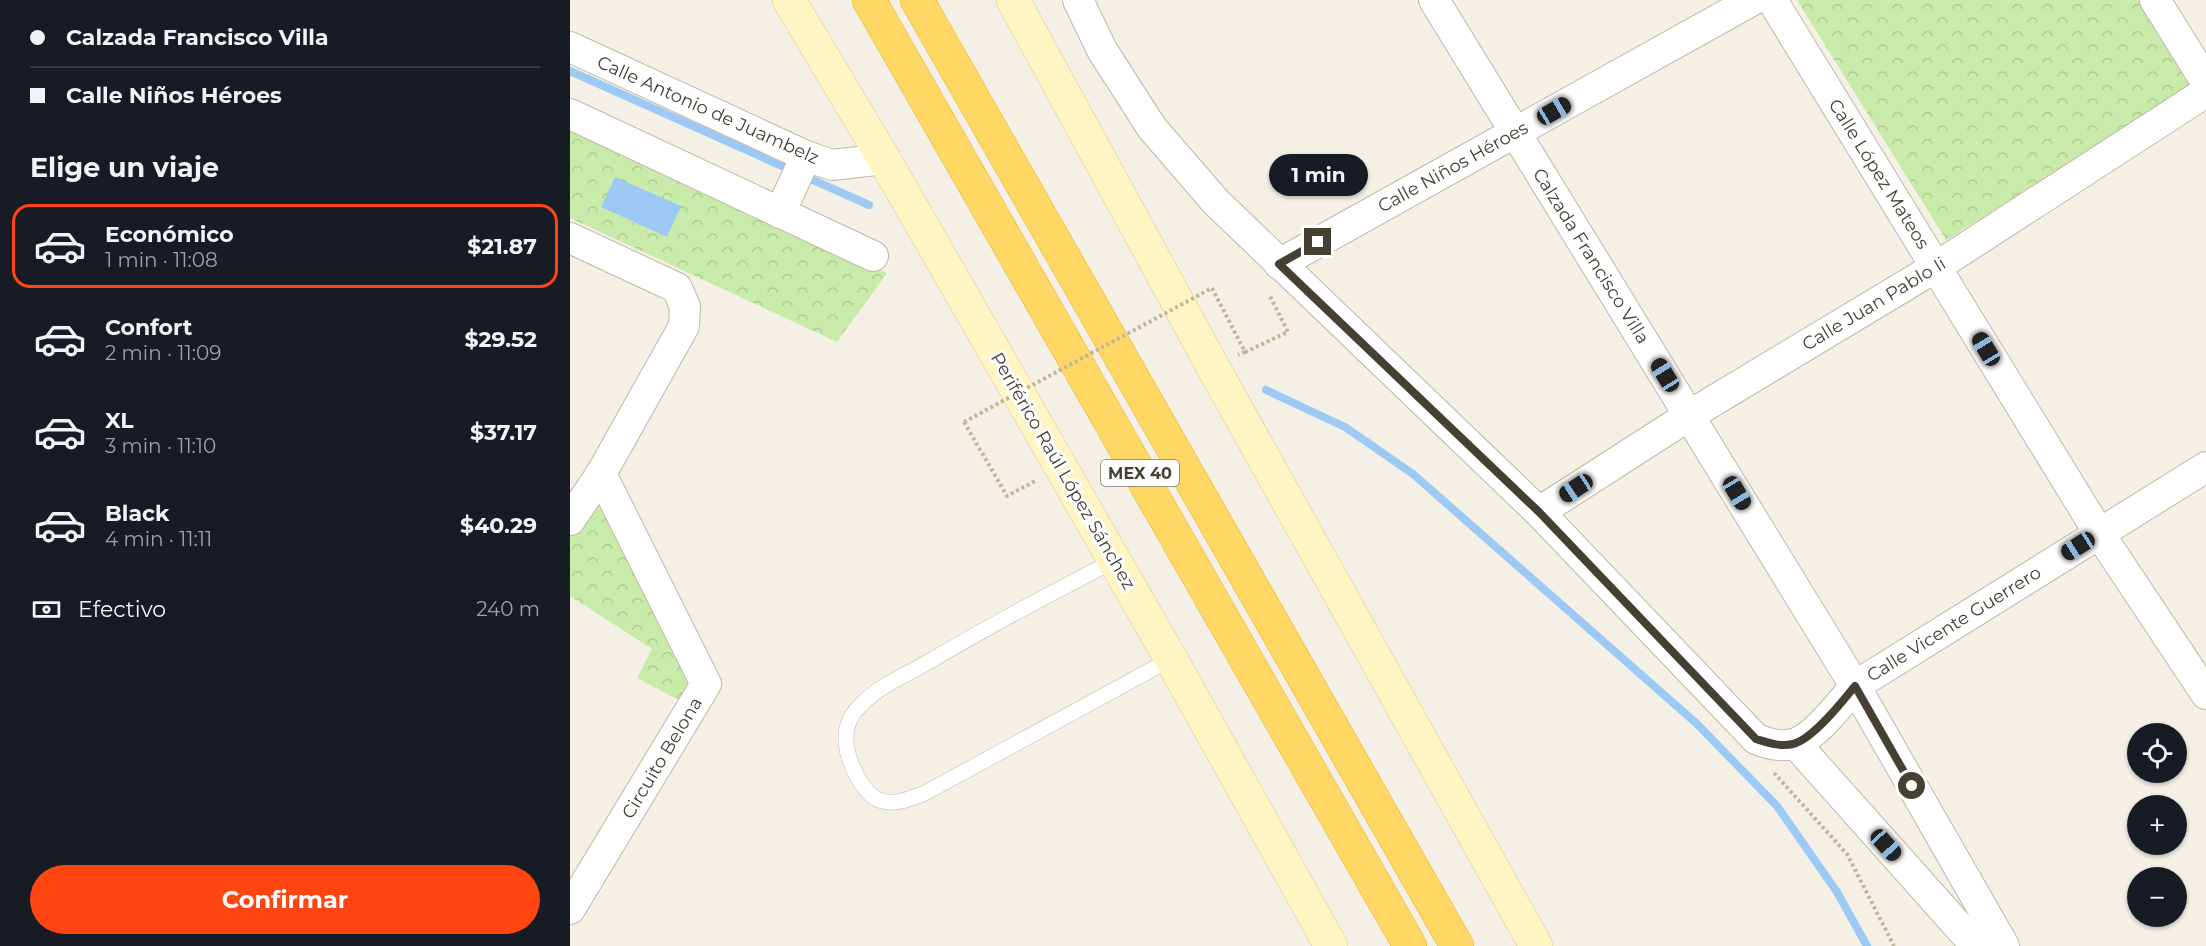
<!DOCTYPE html>
<html lang="es">
<meta charset="utf-8">
<style>
:root{--surface:#171b24;--page:#20242c;--text:#f1f3f6;--muted:#9ea1a6;--line:#363941;--accent:#ff4510}
body{margin:0;font-family:Montserrat,sans-serif;background:var(--page);color:var(--text);height:100vh;display:flex;flex-direction:column;font-size:22px;white-space:nowrap}
*{box-sizing:border-box;margin:0}
p{font-size:20px;color:var(--muted)}
.icon{flex:none;width:33px;height:33px;fill:none;stroke:currentColor;stroke-width:2;stroke-linecap:round;stroke-linejoin:round}
.map{position:relative;flex:1;overflow:hidden}
.side{display:flex;flex-direction:column;background:var(--surface);width:570px}
.side>*{flex:none}
.top-card{display:grid;align-content:center;height:132px;padding:0 30px;background:var(--surface)}
.tools{position:absolute;left:1557px;top:723px;display:grid;gap:12px}
.tools a{display:grid;place-items:center;width:60px;height:60px;border-radius:50%;background:var(--surface);box-shadow:0 2px 4px #0004;font-size:30px}
.end{position:absolute;width:27px;height:27px;margin:-14px;border:8px solid #464034;background:#fff;box-shadow:0 0 0 3px #fff}
.from{border-radius:50%}
.bubble{position:absolute;height:42px;border-radius:21px;background:var(--surface);box-shadow:0 2px 4px #0004;font-size:20px;font-weight:700;line-height:42px;text-align:center}
.car{position:absolute;width:18px;height:36px;margin:-18px -9px;border-radius:8px;box-shadow:0 0 4px 2px #0007;background:linear-gradient(#222 24%,#8ab4d8 0 40%,#222 0 76%,#8ab4d8 0 86%,#222 0)}
.top-card b{display:flex;align-items:center;gap:21px;height:57px;font-size:22px}
.top-card b+b{border-top:2px solid var(--line)}
.top-card i{width:15px;height:15px;background:var(--text)}
ul{padding:0;list-style:none}
li{display:flex;align-items:center;gap:18px;height:84px;margin:0 12px 9px;padding:0 18px;border:3px solid transparent;border-radius:18px}
li div{flex:1}
li b{display:block;font-size:22px}
li em{font-style:normal;font-weight:700}
li.current{border-color:var(--accent)}
li>.icon{width:54px;height:54px;stroke-width:1.5}
h2{padding:0 30px;font-size:27px;line-height:72px}
.pay{display:flex;align-items:center;gap:15px;height:66px;padding:0 30px;font-size:22px}
.pay p{margin-inline-start:auto}
.action{display:flex;gap:12px;margin-top:auto;padding:12px 30px}
.action a{flex:1;height:69px;border-radius:36px;background:var(--accent);color:#fff;font-size:24px;font-weight:700;line-height:69px;text-align:center}
main{display:flex;flex:1;min-height:0}
.map>svg:first-child{display:block}
.park{fill:url(#park-crowns)}
.water{fill:#9ccaf5}
.lines{fill:none;stroke-linecap:round;stroke-linejoin:round}
.stream{stroke:#9ccaf5;stroke-width:8}
.lane-casing{stroke:#bfb9a7;stroke-width:16}
.street-casing{stroke:#bfb9a7;stroke-width:32}
.secondary-casing{stroke:#d6c991;stroke-width:34}
.highway-casing{stroke:#e7b02b;stroke-width:34}
.path{stroke:#c2b697;stroke-width:4;stroke-dasharray:3 3;stroke-linecap:butt}
.lane{stroke:#fff;stroke-width:15}
.street{stroke:#fff;stroke-width:30}
.secondary{stroke:#fff5c3;stroke-width:33}
.highway{stroke:#ffd764;stroke-width:33}
.path-bridge{stroke:#c2b697;stroke-width:4;stroke-dasharray:3 3;stroke-linecap:butt}
.route{stroke:#464034;stroke-width:8}
.labels{text-anchor:middle;dominant-baseline:central;stroke-width:6;stroke-linejoin:round;paint-order:stroke}
.shield{fill:#fff;stroke:#7e7971;stroke-width:1.5}
.shield-label{font-size:16px;font-weight:bold;fill:#464034}
.street-label{font-size:18px;fill:#464034;stroke:#fff}
</style>
<main>
<section class="side">
<div class="top-card">
<b><i class="from"></i>Calzada Francisco Villa</b>
<b><i></i>Calle Niños Héroes</b>
</div>
<h2>Elige un viaje</h2>
<ul>
<li class="current"><svg class="icon" aria-label="car" viewBox="0 0 24 24"><path d="M5 17H2v-5l4-1 3-4h7l3 4 3 1v5h-3M9 17h6M6 11h13"/><circle cx="7" cy="17" r="2"/><circle cx="17" cy="17" r="2"/></svg><div><b>Económico</b><p>1 min · 11:08</p></div><em>$21.87</em></li>
<li><svg class="icon" aria-label="car" viewBox="0 0 24 24"><path d="M5 17H2v-5l4-1 3-4h7l3 4 3 1v5h-3M9 17h6M6 11h13"/><circle cx="7" cy="17" r="2"/><circle cx="17" cy="17" r="2"/></svg><div><b>Confort</b><p>2 min · 11:09</p></div><em>$29.52</em></li>
<li><svg class="icon" aria-label="car" viewBox="0 0 24 24"><path d="M5 17H2v-5l4-1 3-4h7l3 4 3 1v5h-3M9 17h6M6 11h13"/><circle cx="7" cy="17" r="2"/><circle cx="17" cy="17" r="2"/></svg><div><b>XL</b><p>3 min · 11:10</p></div><em>$37.17</em></li>
<li><svg class="icon" aria-label="car" viewBox="0 0 24 24"><path d="M5 17H2v-5l4-1 3-4h7l3 4 3 1v5h-3M9 17h6M6 11h13"/><circle cx="7" cy="17" r="2"/><circle cx="17" cy="17" r="2"/></svg><div><b>Black</b><p>4 min · 11:11</p></div><em>$40.29</em></li>
</ul>
<div class="pay"><svg class="icon" aria-label="cash" viewBox="0 0 24 24"><path d="M3 7h18v10H3z"/><circle cx="12" cy="12" r="2"/></svg>Efectivo<p>240 m</p></div>
<div class="action"><a>Confirmar</a></div>
</section>
<div class="map">
<svg width="1636" height="946" viewBox="0 0 1636 946">
<defs>
<pattern id="park-crowns" width="20" height="18" patternUnits="userSpaceOnUse" patternTransform="scale(1.5)"><rect width="20" height="18" fill="#c9ebaa"/><path d="M2 6a3 3 0 1 1 6 0M12 15a3 3 0 1 1 6 0" fill="none" stroke="#aecb93"/></pattern>
</defs>
<rect width="100%" height="100%" fill="#f4f0e5"/>
<g class="park">
<path d="M1227,0H1570L1624,87L1376,240Z"/>
<path d="M0,126L317,273L267,342L0,218Z"/>
<path d="M31,483L131,684L118,705L67,678L82,649L0,596V529Z"/>
</g>
<path class="water" d="M45,177L111,206L97,237L31,207Z"/>
<g class="lines">
<g class="stream">
<path d="M0,71L299,205"/>
<path d="M696,390L775,427L843,474L1126,723L1207,806L1267,892L1297,946"/>
</g>
<g class="lane-casing">
<path id="lane" d="M544,561C481,593 421,625 360,661C338,674 308,686 291,705C282,713 276,725 276,737C275,756 292,796 312,801C327,805 342,798 355,793L601,659"/>
</g>
<g class="street-casing">
<g id="street">
<path d="M508,0L532,50L582,128L646,202L969,512L1186,739C1199,744 1210,747 1223,744C1242,740 1273,701 1285,686L1636,467"/>
<path d="M864,0L1285,686L1434,946"/>
<path d="M1202,0L1529,533L1636,694"/>
<path d="M1585,0L1636,82"/>
<path d="M0,47L236,156L262,165L314,159"/>
<path d="M0,114L303,256"/>
<path d="M210,213L236,156"/>
<path d="M0,238L107,288L115,307L114,326L31,474L0,520"/>
<path d="M709,264L1183,0"/>
<path d="M969,512L1120,415L1366,267L1636,92"/>
<path d="M1226,744L1406,946"/>
<path d="M0,909L136,684L31,474"/>
</g>
</g>
<g class="secondary-casing">
<g id="secondary">
<path d="M219,0L314,159L601,659L761,946"/>
<path d="M443,0L643,367L966,946"/>
</g>
</g>
<g class="highway-casing">
<g id="highway">
<path d="M299,0L840,946"/>
<path d="M347,0L887,946"/>
</g>
</g>
<g class="path">
<path d="M642,288L675,352L668,355"/>
<path d="M675,352L718,332L699,294"/>
<path d="M394,422L437,496L465,481"/>
<path d="M1204,773L1277,854L1324,946"/>
</g>
<use href="#lane" class="lane"/>
<use href="#street" class="street"/>
<use href="#secondary" class="secondary"/>
<use href="#highway" class="highway"/>
<path class="path-bridge" d="M394,422L642,288"/>
</g>
<g class="lines">
<path class="route" d="M748,242L709,264L969,512L1186,739C1199,743 1210,747 1223,744C1242,740 1273,701 1285,686L1342,786"/>
</g>
<g class="labels">
<rect class="shield" x="531" y="460" width="78" height="26" rx="4.5"/>
<g class="shield-label">
<text x="570" y="473">MEX 40</text>
</g>
<g class="street-label">
<text transform="translate(138 110) rotate(24)">Calle Antonio de Juambelz</text>
<text transform="translate(883 167) rotate(-29)">Calle Niños Héroes</text>
<text transform="translate(1309 174) rotate(58)">Calle López Mateos</text>
<text transform="translate(1021 256) rotate(58)">Calzada Francisco Villa</text>
<text transform="translate(1304 304) rotate(-31)">Calle Juan Pablo Ii</text>
<text transform="translate(493 471) rotate(60)">Periférico Raúl López Sánchez</text>
<text transform="translate(1384 624) rotate(-32)">Calle Vicente Guerrero</text>
<text transform="translate(92 758) rotate(-59)">Circuito Belona</text>
</g>
</g>
</svg>
<div class="tools">
<a><svg class="icon" aria-label="locate" viewBox="0 0 24 24"><circle cx="12" cy="12" r="6"/><path d="M12 2v4M12 18v4M2 12h4M18 12h4"/></svg></a>
<a>+</a>
<a>−</a>
</div>
<i class="end from" style="left:1342px;top:786px"></i>
<i class="end" style="left:748px;top:242px"></i>
<div class="bubble" style="left:699px;top:154px;width:99px">1 min</div>
<i class="car" style="left:984px;top:111px;rotate:60deg"></i>
<i class="car" style="left:1416px;top:349px;rotate:329deg"></i>
<i class="car" style="left:1095px;top:375px;rotate:328deg"></i>
<i class="car" style="left:1006px;top:488px;rotate:237deg"></i>
<i class="car" style="left:1167px;top:493px;rotate:149deg"></i>
<i class="car" style="left:1508px;top:546px;rotate:238deg"></i>
<i class="car" style="left:1316px;top:845px;rotate:138deg"></i>
</div>
</main>
